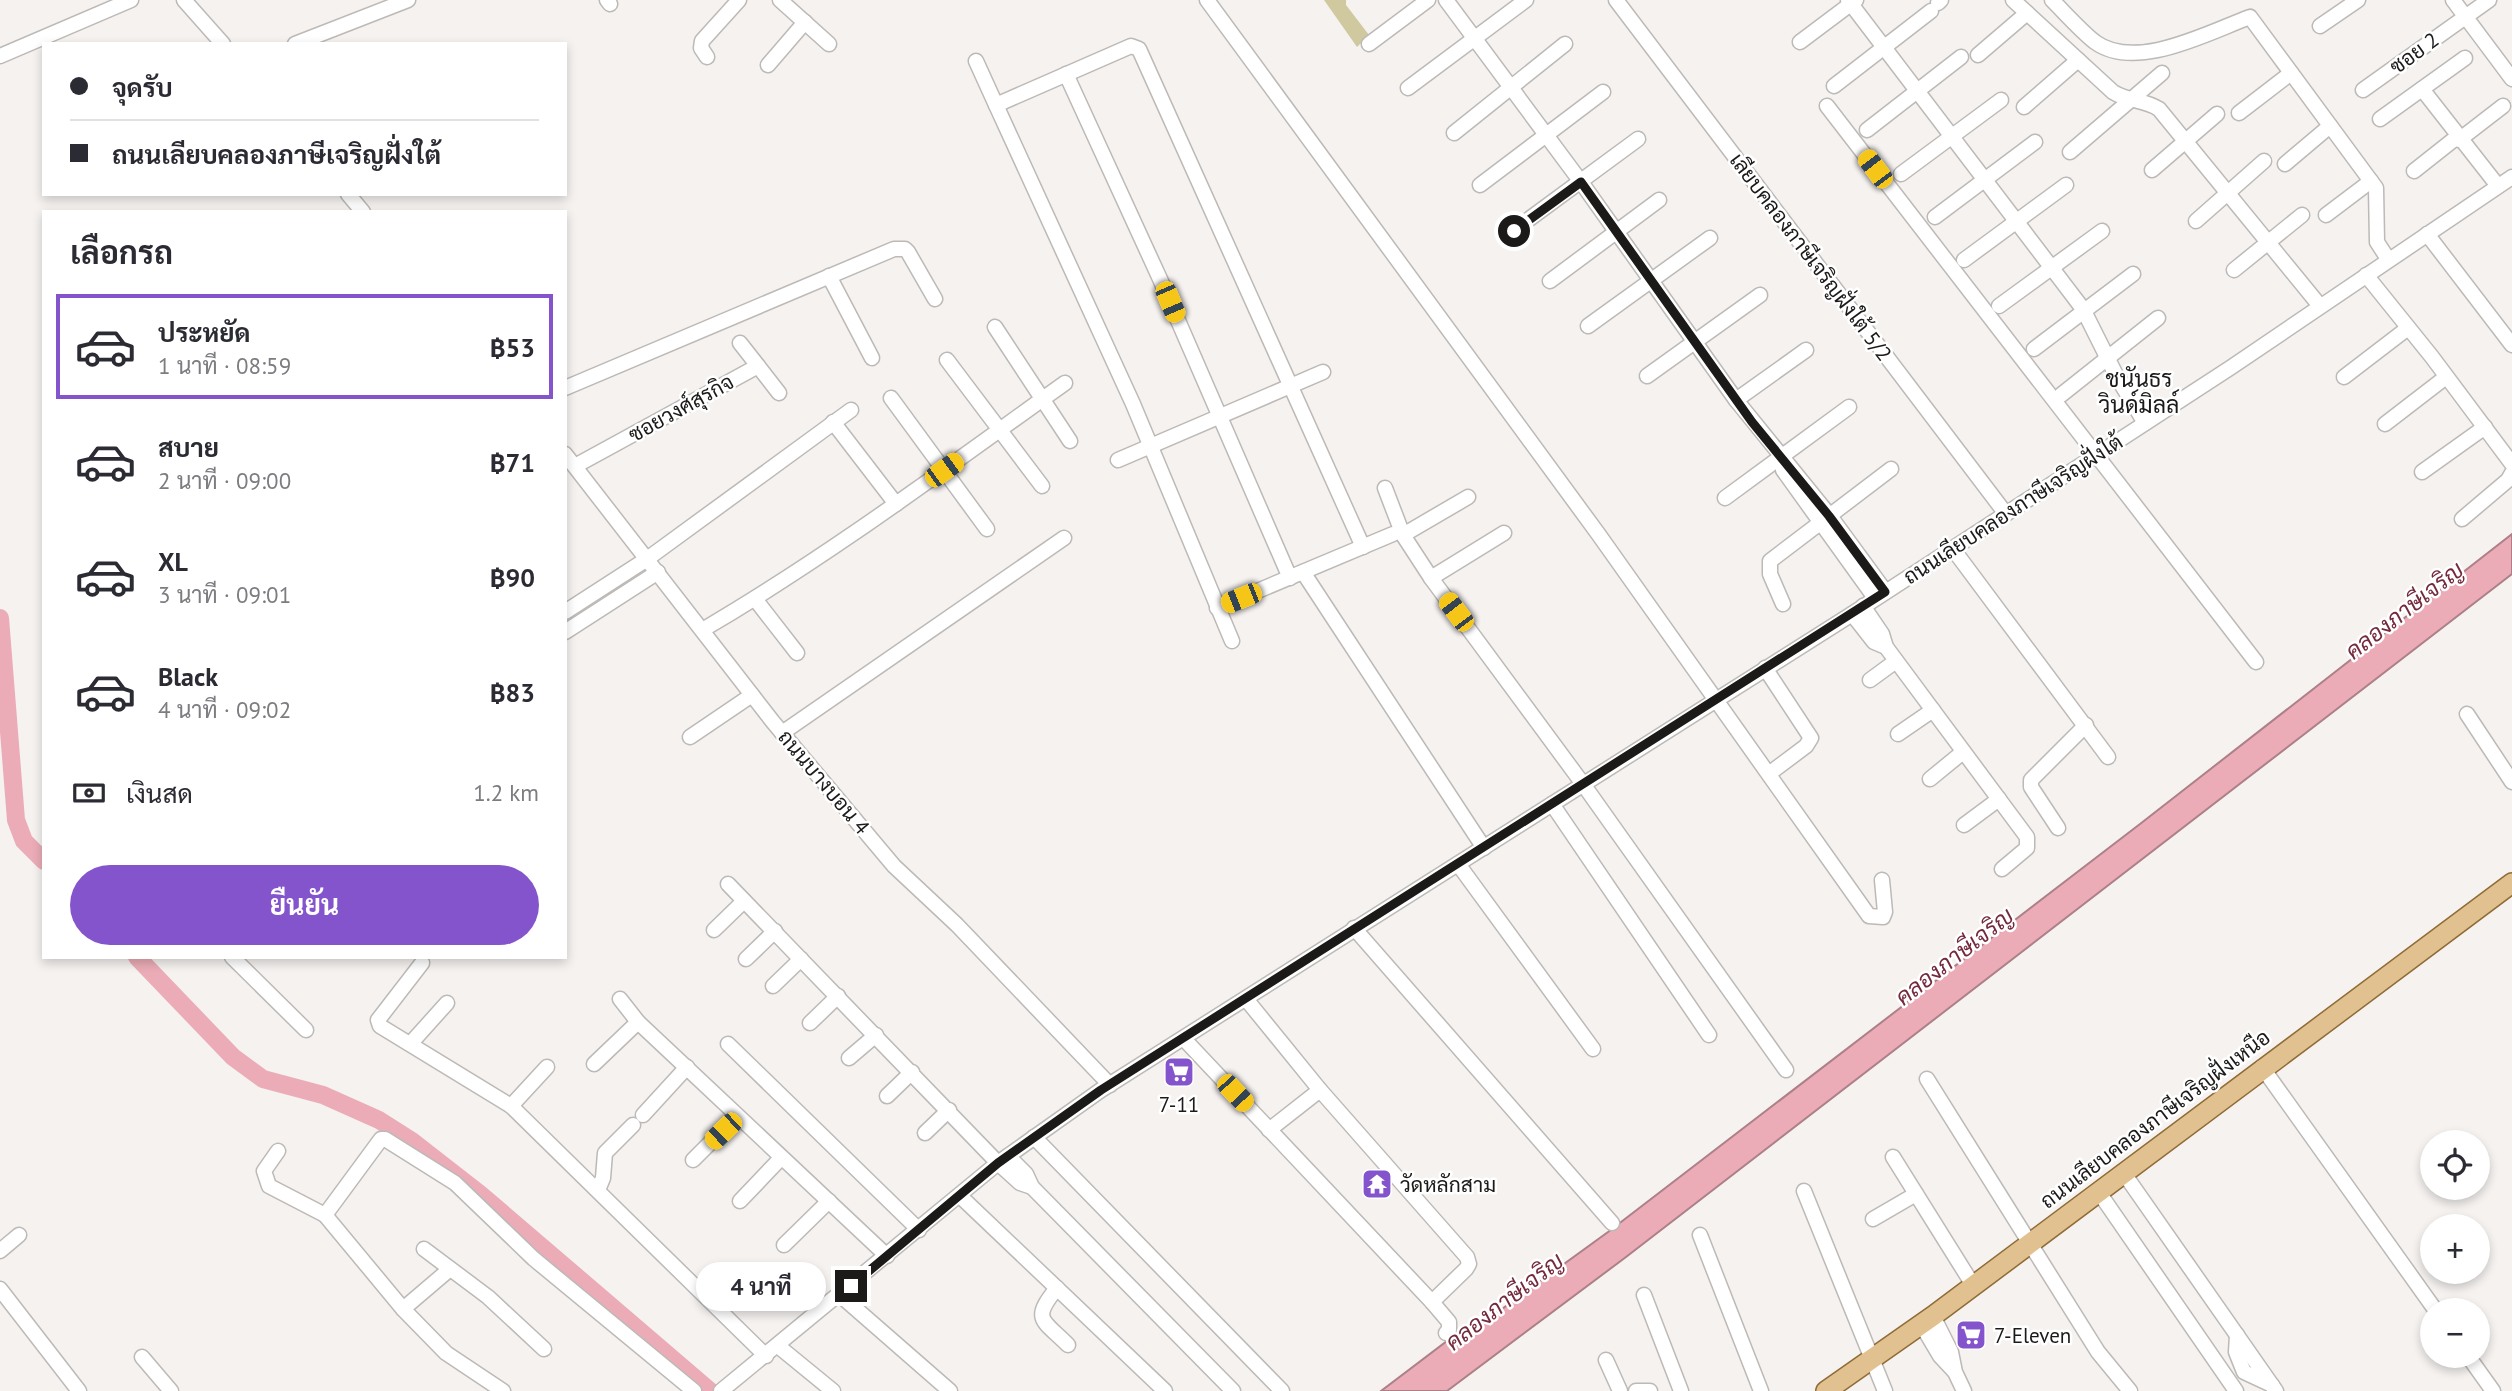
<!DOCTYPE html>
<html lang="th">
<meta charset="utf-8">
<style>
:root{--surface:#fff;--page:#f7f7f7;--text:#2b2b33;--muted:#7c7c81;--line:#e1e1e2;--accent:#8454cc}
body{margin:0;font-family:"PT Sans",Sarabun,sans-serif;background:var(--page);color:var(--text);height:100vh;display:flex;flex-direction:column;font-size:26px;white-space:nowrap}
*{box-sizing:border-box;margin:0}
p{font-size:23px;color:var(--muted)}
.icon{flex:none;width:38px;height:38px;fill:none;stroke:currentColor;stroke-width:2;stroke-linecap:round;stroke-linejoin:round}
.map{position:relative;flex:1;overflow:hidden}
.drawer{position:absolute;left:42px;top:210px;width:525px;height:749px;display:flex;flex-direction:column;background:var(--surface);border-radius:0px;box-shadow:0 4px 10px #0003}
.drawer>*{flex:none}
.guide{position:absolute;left:42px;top:42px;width:525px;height:154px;border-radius:0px;box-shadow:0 4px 10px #0003;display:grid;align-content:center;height:154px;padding:0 28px;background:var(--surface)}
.tools{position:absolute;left:2420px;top:1130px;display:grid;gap:14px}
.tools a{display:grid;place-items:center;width:70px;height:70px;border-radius:50%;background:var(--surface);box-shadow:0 4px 10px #0003;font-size:35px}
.end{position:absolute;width:32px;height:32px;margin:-16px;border:9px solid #1b1a19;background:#fff;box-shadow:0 0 0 4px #fff}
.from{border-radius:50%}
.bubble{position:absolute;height:49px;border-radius:24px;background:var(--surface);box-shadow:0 4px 10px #0003;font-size:23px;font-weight:700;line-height:49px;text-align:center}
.car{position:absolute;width:21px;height:42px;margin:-21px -10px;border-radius:9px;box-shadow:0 0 5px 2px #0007;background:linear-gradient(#f5c518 24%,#345 0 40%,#f5c518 0 76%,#345 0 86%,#f5c518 0)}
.guide b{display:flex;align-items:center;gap:24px;height:66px;font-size:26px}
.guide b+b{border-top:2px solid var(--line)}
.guide i{width:18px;height:18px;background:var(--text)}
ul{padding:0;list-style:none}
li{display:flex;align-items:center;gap:21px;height:105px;margin:0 14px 10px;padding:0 14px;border:4px solid transparent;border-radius:0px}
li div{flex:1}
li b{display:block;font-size:26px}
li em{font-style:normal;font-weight:700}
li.active{border-color:var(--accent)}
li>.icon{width:63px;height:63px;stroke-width:1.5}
h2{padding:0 28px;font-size:32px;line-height:84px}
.pay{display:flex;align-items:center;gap:18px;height:77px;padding:0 28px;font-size:26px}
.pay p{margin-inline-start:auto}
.action{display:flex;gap:14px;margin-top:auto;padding:14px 28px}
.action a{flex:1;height:80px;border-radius:42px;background:var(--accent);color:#fff;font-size:28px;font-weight:700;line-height:80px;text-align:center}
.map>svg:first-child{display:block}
.green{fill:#d0c89e}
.water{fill:#ebacb7;stroke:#ad8088;stroke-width:2}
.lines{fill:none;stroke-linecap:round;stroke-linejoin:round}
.river{stroke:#ebacb7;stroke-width:18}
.minor-casing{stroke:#bcb9b7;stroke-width:17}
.major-casing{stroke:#8f6b36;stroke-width:22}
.minor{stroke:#fff;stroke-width:14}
.major{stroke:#e1c18f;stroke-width:19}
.route{stroke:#1b1a19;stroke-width:9}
.labels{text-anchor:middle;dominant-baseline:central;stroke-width:5;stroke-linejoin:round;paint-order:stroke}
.street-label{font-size:21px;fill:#1b1a19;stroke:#fff}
.poi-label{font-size:21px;fill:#1b1a19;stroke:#fff;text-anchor:start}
.neighbourhood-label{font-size:23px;fill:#1b1a19;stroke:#fff}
.water-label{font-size:23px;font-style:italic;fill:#742a3d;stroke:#fff}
</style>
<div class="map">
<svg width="2512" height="1391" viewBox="0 0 2512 1391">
<rect width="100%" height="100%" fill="#f5f2f0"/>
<path class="green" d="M1324,0H1346V5L1369,35L1357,47Z"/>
<path class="water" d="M2512,534V574L1626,1257L1447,1391H1381L1447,1341L1462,1338L1608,1232L2140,824Z"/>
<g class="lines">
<g class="river">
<path d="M0,618L16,820L24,841L44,861"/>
<path d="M137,957L233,1057L263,1079L323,1095L379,1120L412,1141L480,1194L710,1391"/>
</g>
<g class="minor-casing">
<g id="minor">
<path d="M184,0L223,44"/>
<path d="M607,0L610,4"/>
<path d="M780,0L829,44"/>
<path d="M1207,0L1599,535L1869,916L1883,917L1885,912L1882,880"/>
<path d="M1446,0L1581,182L1736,400L1830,516L1885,591"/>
<path d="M1616,0L2006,514"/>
<path d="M1848,0L2083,309L2117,377L2145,423"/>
<path d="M2013,0L2113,92C2129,102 2143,99 2159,109L2320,306"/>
<path d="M2052,0C2066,14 2080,30 2095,42C2136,72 2209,32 2250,17L2376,188L2377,242L2388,259"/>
<path d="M2453,0L2512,79"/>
<path d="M1938,3L1941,0"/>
<path d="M2320,26L2358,0"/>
<path d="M1800,42L1856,0"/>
<path d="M295,44L408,0"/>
<path d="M1369,44L1428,0"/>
<path d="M1978,55L2027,13"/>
<path d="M0,56L131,0"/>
<path d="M707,57L701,48L702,41L739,0"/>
<path d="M976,61L996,105L1131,46L1139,49L1363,547"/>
<path d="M768,65L805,22"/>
<path d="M1066,74L1160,279L1290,578"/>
<path d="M1834,86L1931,11"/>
<path d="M1408,88L1526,0"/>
<path d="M2422,89L2498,186"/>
<path d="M2363,90L2489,0"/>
<path d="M996,105L1133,404L1232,641"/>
<path d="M1827,106L2256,662"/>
<path d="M2024,107L2078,60"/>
<path d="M2239,113L2291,73"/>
<path d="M2380,119L2465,58"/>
<path d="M1867,130L1961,57"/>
<path d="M1454,133L1565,44"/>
<path d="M2459,140L2503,106"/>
<path d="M2070,152L2162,73"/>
<path d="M2285,164L2330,126"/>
<path d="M2152,170L2217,114"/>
<path d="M2414,171L2457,137"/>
<path d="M1901,174L2001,100"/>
<path d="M1480,185L1603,92"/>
<path d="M348,194L363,212"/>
<path d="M2326,215L2371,181"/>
<path d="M1935,217L2035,142"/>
<path d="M2196,221L2264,161"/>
<path d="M1513,231L1638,139"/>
<path d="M2427,234L2512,345"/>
<path d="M1964,260L2066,185"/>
<path d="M2234,270L2302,215"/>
<path d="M2366,275L2432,357L2512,464"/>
<path d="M829,276L872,358"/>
<path d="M1550,281L1659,200"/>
<path d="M1999,306L2102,231"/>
<path d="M1588,326L1710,238"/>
<path d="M995,327L1070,441"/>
<path d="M740,343L758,366"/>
<path d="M2034,349L2133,274"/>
<path d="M947,360L1042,486"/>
<path d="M1647,376L1760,295"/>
<path d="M2344,377L2408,328"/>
<path d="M2131,384L2154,416"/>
<path d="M565,388L894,249H905L908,252L935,299"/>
<path d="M2061,395L2158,318"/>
<path d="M891,398L987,529"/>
<path d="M1736,400L1806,350"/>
<path d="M833,422L896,504"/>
<path d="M2385,424L2446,377"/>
<path d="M565,454L773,722L894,866L957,925L1110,1085"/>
<path d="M1118,460L1323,372"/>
<path d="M575,466L758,366L779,393"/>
<path d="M1783,470L1875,598"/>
<path d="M2422,472L2485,427"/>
<path d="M1385,488L1403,535"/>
<path d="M1725,498L1849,407"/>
<path d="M2462,519L2508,480L2512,473"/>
<path d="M1504,533L1431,578L1583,784L1786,1070"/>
<path d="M1953,549L2108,757"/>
<path d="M1303,572L1484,848"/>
<path d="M1431,578L1403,535L1468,497"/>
<path d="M755,599L797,653"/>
<path d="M1783,604L1770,574V561L1891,469"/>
<path d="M1863,606L1882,634L1886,647L2027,837V848L2002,869"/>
<path d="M1217,608L1393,534"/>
<path d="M565,612L647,559L851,410"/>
<path d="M1852,614L1874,642L1886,647"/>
<path d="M704,629C830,555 946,468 1065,383"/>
<path d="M565,632L658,572"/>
<path d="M1765,668L1811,738L1806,746L1770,773"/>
<path d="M1870,680L1896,661"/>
<path d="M2467,714L2512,782"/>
<path d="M782,733L1064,538"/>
<path d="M1898,734L1933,710"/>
<path d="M690,737L752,695"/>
<path d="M1930,779L1963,752"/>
<path d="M1552,804L1709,1035"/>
<path d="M1964,825L1999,799"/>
<path d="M2058,828L2031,787V780L2086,725"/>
<path d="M1458,864L1593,1049"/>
<path d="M728,884L998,1163L1020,1183L1032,1187"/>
<path d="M1354,928L1612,1223"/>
<path d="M714,930L744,901"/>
<path d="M232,957L306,1030"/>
<path d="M746,959L775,931"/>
<path d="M422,963L378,1020L380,1026L511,1106L766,1356"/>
<path d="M773,986L801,959"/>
<path d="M620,999L638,1022L887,1256"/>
<path d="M1246,999L1320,1090L1467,1257L1469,1264L1466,1269L1432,1302"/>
<path d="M810,1023L838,996"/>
<path d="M1184,1039L1432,1302L1449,1322V1330L1446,1333"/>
<path d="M411,1043L447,1003"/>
<path d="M728,1044L919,1230"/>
<path d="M849,1058L876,1035"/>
<path d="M594,1064L638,1022"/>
<path d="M2262,1067L2436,1311"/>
<path d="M1927,1079L2098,1352L2130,1391"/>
<path d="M887,1096L912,1072"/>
<path d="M511,1106L547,1067"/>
<path d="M643,1115L687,1067"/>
<path d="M1269,1130L1320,1090"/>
<path d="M925,1133L949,1110"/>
<path d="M1034,1137L1282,1391"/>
<path d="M278,1151L264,1171L269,1186L325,1215L403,1309L446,1353L503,1391"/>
<path d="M1008,1156L1026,1174L1032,1187L1233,1391"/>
<path d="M1893,1157L1973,1285"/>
<path d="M693,1160L737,1116"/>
<path d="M2123,1172L2276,1391"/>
<path d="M598,1190L603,1178L605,1153L633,1125"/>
<path d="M1804,1191L1885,1391"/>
<path d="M2098,1191L2236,1391"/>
<path d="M960,1196L1165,1391"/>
<path d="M740,1201L781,1158"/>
<path d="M325,1215L381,1139H385L455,1183L534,1259L694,1391"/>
<path d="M1873,1219L1916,1194"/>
<path d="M1700,1235L1761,1391"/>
<path d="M784,1245L829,1201"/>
<path d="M424,1249L488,1297L544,1349"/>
<path d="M0,1251L19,1235"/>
<path d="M1057,1288C1031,1320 1042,1319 1068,1345"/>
<path d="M0,1289L79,1391"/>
<path d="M840,1295L950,1391"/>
<path d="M1644,1295L1681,1391"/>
<path d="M403,1309L450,1269"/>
<path d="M1933,1316L1951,1352L1955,1372L1964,1391"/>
<path d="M1921,1324L1940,1356L1954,1371"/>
<path d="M2237,1335L2236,1352L2244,1372L2272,1385"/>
<path d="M778,1346L833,1391"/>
<path d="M2468,1356L2493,1391"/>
<path d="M142,1357L171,1391"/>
<path d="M1606,1360L1620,1391"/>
<path d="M721,1391L998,1163L1101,1090L1852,614L2230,368L2512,177"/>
<path d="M1636,1391H1650"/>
</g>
</g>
<g class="major-casing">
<path id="major" d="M1826,1391L1933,1316L2512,883"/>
</g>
<use href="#minor" class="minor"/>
<use href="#major" class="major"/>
</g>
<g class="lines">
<path class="route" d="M851,1286L998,1163L1101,1090L1885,592L1829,516L1752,422L1581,182L1514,231"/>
</g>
<defs>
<g id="supermarket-square" transform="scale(1.575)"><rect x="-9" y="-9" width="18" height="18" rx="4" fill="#8454cc" stroke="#fff"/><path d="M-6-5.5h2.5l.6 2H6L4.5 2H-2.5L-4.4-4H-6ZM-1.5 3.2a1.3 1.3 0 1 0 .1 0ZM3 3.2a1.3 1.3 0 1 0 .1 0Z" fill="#fff"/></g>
<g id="temple-square" transform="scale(1.575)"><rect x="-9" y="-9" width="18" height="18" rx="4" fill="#8454cc" stroke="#fff"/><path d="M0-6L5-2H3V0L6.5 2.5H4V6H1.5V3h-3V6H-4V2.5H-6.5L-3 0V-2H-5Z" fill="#fff"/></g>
</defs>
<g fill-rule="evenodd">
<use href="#supermarket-square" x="1179" y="1072"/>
<use href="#temple-square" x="1377" y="1184"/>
<use href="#supermarket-square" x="1971" y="1335"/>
</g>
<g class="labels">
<g class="street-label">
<text transform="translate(2414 53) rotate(-36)">ซอย 2</text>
<text transform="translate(1811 257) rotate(53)">เลียบคลองภาษีเจริญฝั่งใต้ 5/2</text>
<text transform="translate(681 408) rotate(-29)">ซอยวงศ์สุรกิจ</text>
<text transform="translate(2013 509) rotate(-33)">ถนนเลียบคลองภาษีเจริญฝั่งใต้</text>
<text transform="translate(824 782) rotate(50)">ถนนบางบอน 4</text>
<text transform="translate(2155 1119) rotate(-37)">ถนนเลียบคลองภาษีเจริญฝั่งเหนือ</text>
</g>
<g class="poi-label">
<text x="1179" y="1104" text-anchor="middle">7-11</text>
<text x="1400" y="1184">วัดหลักสาม</text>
<text x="1994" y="1335">7-Eleven</text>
</g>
<g class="neighbourhood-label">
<text x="2139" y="378">ชนันธร<tspan x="2139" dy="26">วินด์มิลล์</tspan></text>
</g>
<g class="water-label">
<text transform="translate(2404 610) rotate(-38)">คลองภาษีเจริญ</text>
<text transform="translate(1954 956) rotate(-38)">คลองภาษีเจริญ</text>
<text transform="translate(1504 1301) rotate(-38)">คลองภาษีเจริญ</text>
</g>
</g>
</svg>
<div class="tools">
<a><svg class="icon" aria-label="locate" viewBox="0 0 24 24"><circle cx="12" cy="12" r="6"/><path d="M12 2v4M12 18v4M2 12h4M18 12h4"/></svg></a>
<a>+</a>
<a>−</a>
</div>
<i class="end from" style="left:1514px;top:231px"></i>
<i class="end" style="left:851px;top:1286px"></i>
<div class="bubble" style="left:696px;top:1262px;width:130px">4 นาที</div>
<i class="car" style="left:1875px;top:169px;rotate:323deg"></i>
<i class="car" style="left:1170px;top:302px;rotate:157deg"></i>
<i class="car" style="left:944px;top:470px;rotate:54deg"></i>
<i class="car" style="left:1241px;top:598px;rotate:248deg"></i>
<i class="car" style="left:1456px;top:612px;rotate:323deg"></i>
<i class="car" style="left:1235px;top:1093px;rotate:137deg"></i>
<i class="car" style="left:723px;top:1131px;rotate:226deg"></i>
<div class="guide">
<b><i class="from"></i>จุดรับ</b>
<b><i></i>ถนนเลียบคลองภาษีเจริญฝั่งใต้</b>
</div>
<section class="drawer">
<h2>เลือกรถ</h2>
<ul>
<li class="active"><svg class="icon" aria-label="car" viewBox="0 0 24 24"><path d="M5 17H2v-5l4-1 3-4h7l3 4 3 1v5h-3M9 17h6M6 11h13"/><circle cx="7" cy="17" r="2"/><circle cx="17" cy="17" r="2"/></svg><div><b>ประหยัด</b><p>1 นาที · 08:59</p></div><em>฿53</em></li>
<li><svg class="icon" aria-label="car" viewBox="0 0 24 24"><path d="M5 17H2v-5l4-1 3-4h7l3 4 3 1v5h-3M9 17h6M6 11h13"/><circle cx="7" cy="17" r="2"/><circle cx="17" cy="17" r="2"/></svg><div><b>สบาย</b><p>2 นาที · 09:00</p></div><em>฿71</em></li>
<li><svg class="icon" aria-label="car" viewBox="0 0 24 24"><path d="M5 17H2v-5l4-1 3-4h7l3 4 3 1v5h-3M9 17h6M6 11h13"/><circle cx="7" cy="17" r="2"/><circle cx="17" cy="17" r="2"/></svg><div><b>XL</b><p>3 นาที · 09:01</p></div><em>฿90</em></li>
<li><svg class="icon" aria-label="car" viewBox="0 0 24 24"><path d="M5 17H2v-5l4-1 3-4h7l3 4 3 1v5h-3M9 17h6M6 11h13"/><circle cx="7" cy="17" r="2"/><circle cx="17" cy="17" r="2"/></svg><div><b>Black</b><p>4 นาที · 09:02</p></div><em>฿83</em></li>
</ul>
<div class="pay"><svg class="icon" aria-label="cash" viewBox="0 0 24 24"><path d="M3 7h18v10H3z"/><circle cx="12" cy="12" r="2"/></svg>เงินสด<p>1.2 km</p></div>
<div class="action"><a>ยืนยัน</a></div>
</section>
</div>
